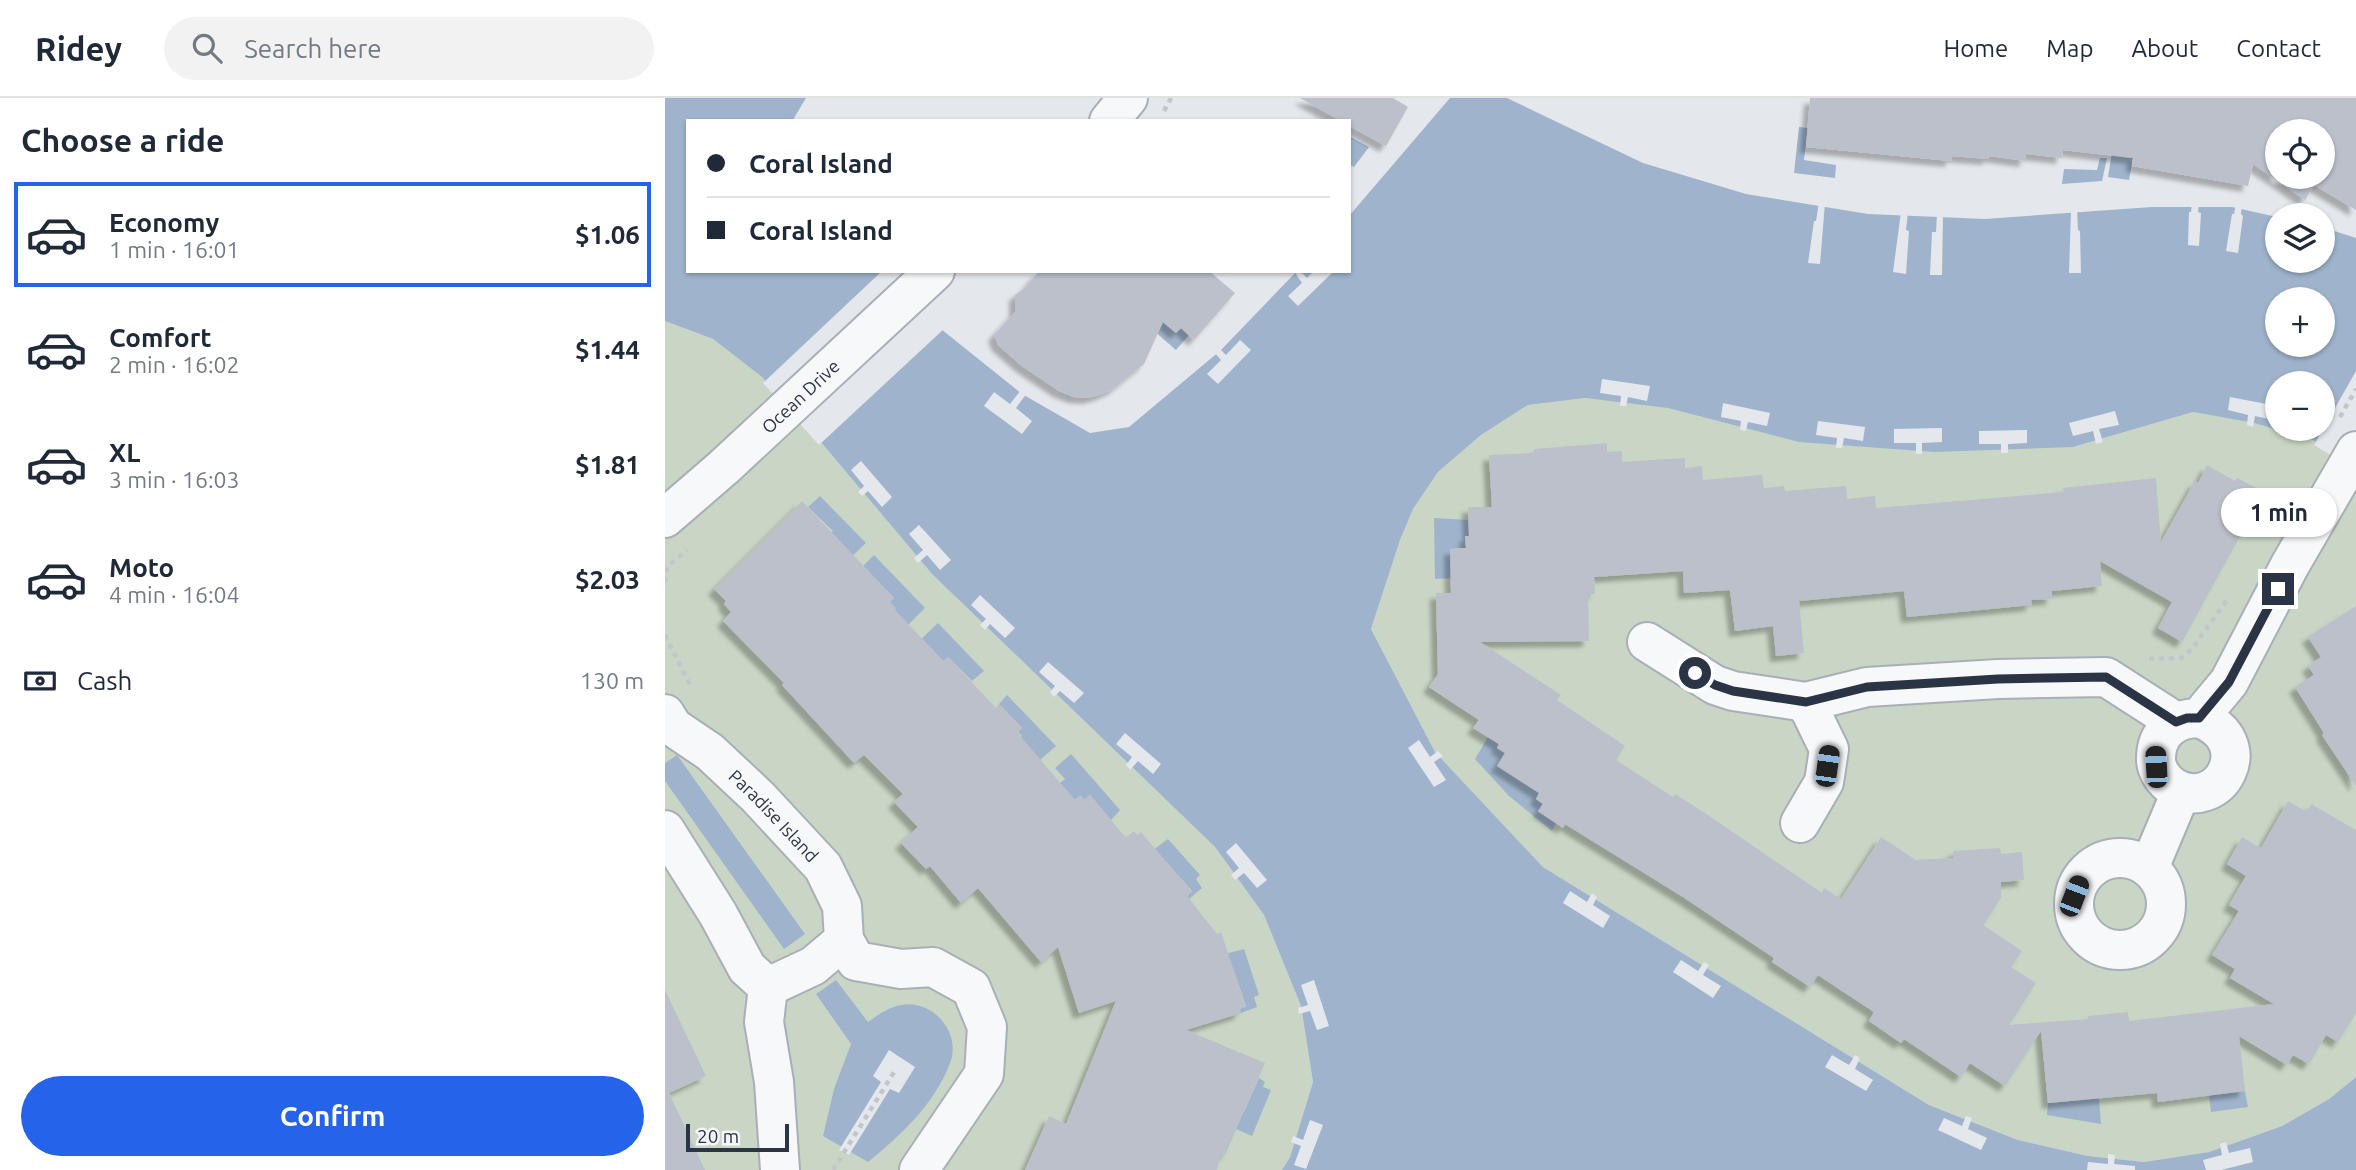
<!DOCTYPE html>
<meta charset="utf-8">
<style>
:root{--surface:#fff;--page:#f2f2f3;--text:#1f2937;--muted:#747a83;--line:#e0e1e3;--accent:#2563eb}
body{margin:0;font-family:Ubuntu,sans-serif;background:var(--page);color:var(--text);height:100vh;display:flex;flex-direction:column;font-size:26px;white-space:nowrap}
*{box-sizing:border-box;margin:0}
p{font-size:23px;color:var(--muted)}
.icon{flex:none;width:38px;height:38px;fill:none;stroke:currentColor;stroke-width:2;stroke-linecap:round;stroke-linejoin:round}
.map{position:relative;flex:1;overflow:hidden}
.sheet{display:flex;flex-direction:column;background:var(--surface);width:665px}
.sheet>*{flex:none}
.guide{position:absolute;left:21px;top:21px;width:665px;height:154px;border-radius:0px;box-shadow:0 2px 5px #0004;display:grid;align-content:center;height:154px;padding:0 21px;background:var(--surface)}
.controls{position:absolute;left:1600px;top:21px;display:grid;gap:14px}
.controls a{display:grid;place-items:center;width:70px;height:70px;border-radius:50%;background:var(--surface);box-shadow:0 2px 5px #0004;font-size:35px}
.scale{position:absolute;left:21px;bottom:18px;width:103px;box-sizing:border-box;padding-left:7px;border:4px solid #2b3445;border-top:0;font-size:19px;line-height:24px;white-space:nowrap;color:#2b3445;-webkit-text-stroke:5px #f4f6f9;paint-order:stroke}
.end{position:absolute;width:32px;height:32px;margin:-16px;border:9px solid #2b3445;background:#fff;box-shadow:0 0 0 4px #fff}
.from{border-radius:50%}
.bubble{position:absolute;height:49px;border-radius:24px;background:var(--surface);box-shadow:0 2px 5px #0004;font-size:23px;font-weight:700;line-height:49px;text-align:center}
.car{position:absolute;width:21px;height:42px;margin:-21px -10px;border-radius:9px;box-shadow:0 0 5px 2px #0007;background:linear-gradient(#222 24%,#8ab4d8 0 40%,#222 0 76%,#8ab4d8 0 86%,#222 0)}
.guide b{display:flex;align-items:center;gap:24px;height:66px;font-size:26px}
.guide b+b{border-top:2px solid var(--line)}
.guide i{width:18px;height:18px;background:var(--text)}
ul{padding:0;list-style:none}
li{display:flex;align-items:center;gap:21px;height:105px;margin:0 14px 10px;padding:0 7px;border:4px solid transparent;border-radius:0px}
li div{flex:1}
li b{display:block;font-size:26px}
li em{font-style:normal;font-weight:700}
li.selected{border-color:var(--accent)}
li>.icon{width:63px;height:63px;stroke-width:1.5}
h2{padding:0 21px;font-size:32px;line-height:84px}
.pay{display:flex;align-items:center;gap:18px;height:77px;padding:0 21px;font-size:26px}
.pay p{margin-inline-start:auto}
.primary-button{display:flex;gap:14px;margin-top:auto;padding:14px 21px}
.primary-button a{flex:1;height:80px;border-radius:42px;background:var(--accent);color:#fff;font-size:28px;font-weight:700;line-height:80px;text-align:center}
header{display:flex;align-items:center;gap:42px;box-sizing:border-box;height:98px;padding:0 35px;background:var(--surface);border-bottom:2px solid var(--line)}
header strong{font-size:33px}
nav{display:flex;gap:38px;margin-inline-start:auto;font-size:24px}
.search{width:490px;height:63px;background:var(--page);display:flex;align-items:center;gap:18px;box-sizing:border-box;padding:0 24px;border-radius:38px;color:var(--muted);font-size:26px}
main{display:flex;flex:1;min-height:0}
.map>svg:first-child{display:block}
.green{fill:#c9d6c5}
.water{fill:#9fb4cc;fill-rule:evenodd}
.pier{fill:#e4e7ec}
.building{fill:#bbc0ca;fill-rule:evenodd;filter:url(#shadow)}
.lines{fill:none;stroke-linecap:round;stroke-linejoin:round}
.minor-casing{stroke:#a9aeb7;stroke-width:42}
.path{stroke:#c2c5cb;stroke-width:4.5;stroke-dasharray:5 5;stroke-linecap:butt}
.minor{stroke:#f7f8fa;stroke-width:38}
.route{stroke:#2b3445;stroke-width:9}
.labels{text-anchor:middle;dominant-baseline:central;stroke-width:6;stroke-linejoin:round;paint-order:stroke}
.street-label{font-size:18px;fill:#2b3445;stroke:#f4f6f9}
</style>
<header>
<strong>Ridey</strong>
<div class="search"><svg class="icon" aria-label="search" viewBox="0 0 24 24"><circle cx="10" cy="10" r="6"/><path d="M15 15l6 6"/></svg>Search here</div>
<nav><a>Home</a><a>Map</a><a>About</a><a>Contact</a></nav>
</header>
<main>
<section class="sheet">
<h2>Choose a ride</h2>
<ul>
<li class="selected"><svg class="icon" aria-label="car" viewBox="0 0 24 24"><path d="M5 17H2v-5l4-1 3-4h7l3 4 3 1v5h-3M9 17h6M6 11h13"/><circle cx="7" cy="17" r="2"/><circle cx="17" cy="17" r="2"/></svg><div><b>Economy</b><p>1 min · 16:01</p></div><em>$1.06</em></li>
<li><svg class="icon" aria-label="car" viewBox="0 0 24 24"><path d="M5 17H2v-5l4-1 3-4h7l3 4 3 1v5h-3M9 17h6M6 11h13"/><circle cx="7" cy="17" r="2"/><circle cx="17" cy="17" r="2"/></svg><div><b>Comfort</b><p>2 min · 16:02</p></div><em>$1.44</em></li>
<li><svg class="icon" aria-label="car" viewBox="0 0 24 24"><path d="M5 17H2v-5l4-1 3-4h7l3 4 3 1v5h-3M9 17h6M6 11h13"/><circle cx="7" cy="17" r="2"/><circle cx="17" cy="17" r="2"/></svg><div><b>XL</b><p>3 min · 16:03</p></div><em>$1.81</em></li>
<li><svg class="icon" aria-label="car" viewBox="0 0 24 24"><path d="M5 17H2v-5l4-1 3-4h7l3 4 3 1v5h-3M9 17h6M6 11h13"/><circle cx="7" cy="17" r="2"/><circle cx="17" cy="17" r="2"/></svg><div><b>Moto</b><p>4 min · 16:04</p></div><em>$2.03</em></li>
</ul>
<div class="pay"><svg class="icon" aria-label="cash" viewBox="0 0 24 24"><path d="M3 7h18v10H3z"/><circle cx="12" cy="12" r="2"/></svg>Cash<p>130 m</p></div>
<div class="primary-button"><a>Confirm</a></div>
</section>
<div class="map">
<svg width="1691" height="1072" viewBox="0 0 1691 1072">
<defs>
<filter id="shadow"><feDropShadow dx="-6" dy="6" stdDeviation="2" flood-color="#0004"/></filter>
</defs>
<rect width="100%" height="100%" fill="#e4e7ec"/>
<g class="green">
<path d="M0,223L48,241L97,279L155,343L267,476L550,749L599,817L636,908L648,984L625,1059L617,1072H0Z"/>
<path d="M919,300L1408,349L1528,314L1589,325L1648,342L1691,369V979L1664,1001L1617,1028L1544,1054L1479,1064L1423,1058L1353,1042L1264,1007L878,769L770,654L706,531L735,442L748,411L773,374L816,337L863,307Z"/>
</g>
<g class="water">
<path d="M0,0H141L129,20V23H23V173H221L271,227L357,296L425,335L464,329L556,252L632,173H684V118L785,0H842L978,65L1081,96L1203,116L1320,121L1487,109H1567L1612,119V163H1657V129L1691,140V369L1648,342L1589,325L1528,314L1408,349L1269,354L1134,344L1003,310L920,300L863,307L816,337L773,374L748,411L735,442L706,531L770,654L878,769L1264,1007L1353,1042L1423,1058L1479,1064L1544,1054L1617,1028L1664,1001L1691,979V1072H617L625,1059L648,984L636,908L599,817L550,749L267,476L155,343L97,279L48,241L0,223ZM1612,201H1657V247H1612ZM1612,285H1657V331H1612Z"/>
<path d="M1456,0L1469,54L1464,82L1443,79Z"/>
<path d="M1134,29L1143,30L1139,62L1171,67L1170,80L1129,75Z"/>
<path d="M684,38L704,49L689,69L684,66Z"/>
<path d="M1435,60H1442L1437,83L1397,86L1399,71L1432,72Z"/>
<path d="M434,185L498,224L511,235L516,230L524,237L511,252Z"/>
<path d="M155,398L201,445L181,464L163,437L168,433L143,409Z"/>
<path d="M769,420L803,422L804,430H816V438H800L801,450L785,451L801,480L770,481Z"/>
<path d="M209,457L260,510L241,529L225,504L229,500L198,468Z"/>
<path d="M273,525L319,573L307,583L283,559L278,563L263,547L253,544Z"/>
<path d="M342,597L391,648L375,662L351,643L357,638L353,634L357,630L334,606Z"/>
<path d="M823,639L834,646L832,650L840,655L832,668L902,652L871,701L878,706L873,714L891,725L887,733L844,698L810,661Z"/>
<path d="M406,656L455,712L446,722L425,697L419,702L415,698L410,702L395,685L400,681L390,670Z"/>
<path d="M12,657L140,836L119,851L0,683V665Z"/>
<path d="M503,741L535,777L531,781L537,790L524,801L522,798L527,793L502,765L488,752Z"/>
<path d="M579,851L594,897L589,899L592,909L576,915L575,911L581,908L569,873L560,856Z"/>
<path d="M171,882L203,924C213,917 224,909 236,907C268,901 297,935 285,965C269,1007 236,1037 203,1064L158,1038L169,991L186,946L151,896Z"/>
<path d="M594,980L600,984L598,989L606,992L587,1038L571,1031L574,1012L579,1014Z"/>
<path d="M1580,993L1583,1009L1546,1014L1544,997Z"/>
<path d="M1434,1000L1436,1026L1382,1017L1383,1005Z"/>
</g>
<g class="pier">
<path d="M1154,104L1160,105L1155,166L1143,165L1149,123H1151Z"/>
<path d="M1527,105H1534L1533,114L1536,115L1534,148L1523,147L1524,114H1526Z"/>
<path d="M1571,106L1577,107L1576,116L1578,118L1573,155L1561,153L1567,116H1569Z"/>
<path d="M1412,111L1413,132L1415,133L1416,175H1404L1406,112Z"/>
<path d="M1236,114H1243L1241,132L1244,133L1241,176L1228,174Z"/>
<path d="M1272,115L1278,116L1277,177H1265L1267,134H1271Z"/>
<path d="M217,173H226L280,230L154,347L98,285Z"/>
<path d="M629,173H635L642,180L649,173L667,175L633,208L623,198L637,185Z"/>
<path d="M575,242L586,252L553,286L542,276L556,262L549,254L554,250L561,257Z"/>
<path d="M1691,273V373L1649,347Z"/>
<path d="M937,281L985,288L982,303L963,299L961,308H955L956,298L935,295Z"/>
<path d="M356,292L362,295L351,310L367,323L357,336L319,308L329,294L345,306Z"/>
<path d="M1565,299L1612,308L1609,322L1590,318L1588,329L1582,327L1583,317L1563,312Z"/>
<path d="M1058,305L1105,315L1102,328L1083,324L1081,333L1075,332L1076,323L1056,319Z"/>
<path d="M1450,313L1454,327L1434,331L1438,344L1431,346L1428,333L1408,338L1404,325Z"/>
<path d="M1153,323L1200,329L1198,343L1179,340L1177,350H1171L1172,340L1151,337Z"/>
<path d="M1277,330V344L1257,345V356H1251V345H1229V331Z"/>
<path d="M1362,332V345L1343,346V355H1336V346H1314V333Z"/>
<path d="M196,363L227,399L217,409L203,393L197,398L193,394L199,388L186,372Z"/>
<path d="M254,427L286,462L275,472L262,457L253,465L249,460L258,452L244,436Z"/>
<path d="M315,497L350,530L340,540L325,526L320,532L315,527L321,521L306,507Z"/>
<path d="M383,564L419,595L409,605L395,593L389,599L385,594L390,588L374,574Z"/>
<path d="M460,635L496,666L488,676L473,663L465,672L461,667L467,659L451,646Z"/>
<path d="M754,642L765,659L773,653L778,658L769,664L781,682L769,689L743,650Z"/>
<path d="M571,745L602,782L592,790L579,775L570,782L566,777L574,770L561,754Z"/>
<path d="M905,793L922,804L927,795L932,799L928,807L945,818L938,830L898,805Z"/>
<path d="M1016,862L1033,873L1039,864L1044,867L1038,877L1056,888L1048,900L1008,874Z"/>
<path d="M649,882L664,928L652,932L645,913L634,916L633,910L643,907L636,887Z"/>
<path d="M224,952L250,969L234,995L225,991L184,1057L174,1052L216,984L208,978Z"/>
<path d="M1167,957L1184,967L1190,957L1195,960L1190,971L1208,982L1201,993L1160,969Z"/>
<path d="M1301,1018L1307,1020L1303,1031L1322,1040L1316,1052L1273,1032L1279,1020L1297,1028Z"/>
<path d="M645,1022L658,1027L641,1071L629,1067L636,1048L626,1044L628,1038L638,1042Z"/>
<path d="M1561,1044L1564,1055L1585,1050L1588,1064L1556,1072H1541L1538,1062L1557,1057L1555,1046Z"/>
<path d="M1443,1056L1450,1057L1449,1066L1470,1068V1072H1422L1423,1064L1443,1066Z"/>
</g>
<g class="building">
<path d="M635,0H728L743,9L721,48L684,28V23H676Z"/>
<path d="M1145,0H1691V112L1649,87L1640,102L1588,66L1583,88L1467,68L1468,60L1398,52L1397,60L1361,56V63L1324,58L1323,61L1287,58L1286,63L1141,49ZM1612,33H1657V79H1612Z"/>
<path d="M374,173H544L570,195L529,242L516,230L511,235L498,224L479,266L448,291L437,296L424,300L409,299L394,293L357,268L333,247L329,237L350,214V197L361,189Z"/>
<path d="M942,345V354L957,353V364L1020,360V370L1037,368L1038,382L1097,377L1099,390L1119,388L1120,393L1181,388L1182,401L1210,398L1211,410L1399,394L1398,390L1491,380L1496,444L1530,383L1533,385L1542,367L1570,383L1572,380L1599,394L1517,544L1493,530L1507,504L1435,463L1437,488L1387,493V501L1366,502L1367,507L1242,519L1239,493L1134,503L1139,555L1111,558L1108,528L1070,533L1065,492L1019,495L1018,473L929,479L930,496H923L924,543L815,544L896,597L892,602L960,648L951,662L1008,699L1010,696L1043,717L1157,795L1159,790L1176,801L1216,739L1251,762L1288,760V753L1335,750L1336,756L1357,754L1359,782L1336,784V800L1318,827L1357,853L1346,869L1371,885L1344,927L1423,921V918L1463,914L1464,923L1609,906L1565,880L1570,871L1547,857L1574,813L1564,807L1581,778L1562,766L1577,739L1596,750L1623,703L1642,714L1646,706L1691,732V915L1673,944L1661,937L1644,966L1628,957L1622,967L1574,938L1580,993L1493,1004L1492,995L1383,1005L1376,933L1340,988L1305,965L1296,979L1239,941L1236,945L1204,923L1209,914L1153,877L1145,889L1107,864L1109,860L1018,799L900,726L898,730L873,713L878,706L871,701L874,695L832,668L840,655L832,650L834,646L808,630L814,622L764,589L773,576L771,495H786L785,451L801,450L800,438H804L803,409H827L824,357L869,355V351Z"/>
<path d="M137,403L229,500L225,504L231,510L230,512L278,563L283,559L331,610L334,606L357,630L353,634L356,639L410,702L416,697L419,702L425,697L461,740L469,733L472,737L476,734L527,794L522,798L552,836L556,834L581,909L575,911L576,915L521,932L600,965L560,1057L556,1056L552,1072H360L384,1018L401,1026L451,903L414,915L393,849L376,864L313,790L296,805L265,768L261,771L236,745L253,729L229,704L238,696L199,657L189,665L117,587L119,585L58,523L66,514L59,506L61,503L49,491Z"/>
<path d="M1691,508V688L1657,637L1659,635L1630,589L1649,577L1643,568L1656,559L1643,539Z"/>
<path d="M0,892L41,978L4,995L40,1072H0Z"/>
</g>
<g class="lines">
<g class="minor-casing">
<g id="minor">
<path d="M444,23L463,0"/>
<path id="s1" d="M0,420L59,369L270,173"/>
<path d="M982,544L1050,587L1068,593L1141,604L1202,589L1333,581L1441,579L1511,624"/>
<path id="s2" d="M0,616L8,629L45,654L93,699L158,769L177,808L179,842L191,863L236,871L268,869L306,890L322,929L319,976L254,1072"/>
<path d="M1534,620C1596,643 1555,717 1508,689C1499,683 1492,673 1491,663C1490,636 1508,620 1534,620L1564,584L1625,467L1691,353"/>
<path d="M1135,725L1159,684L1164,651L1141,604"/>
<path d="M0,732L53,816L82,870L103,889"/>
<circle cx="1455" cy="806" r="46"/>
<path d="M1484,770L1516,694"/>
<path d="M103,889L99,924L109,984L115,1072"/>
<path d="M103,889L148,868L179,842"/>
</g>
</g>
<g class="path">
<path d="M499,13L506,0"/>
<path d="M1675,319L1691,291"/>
<path d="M0,484L2,469L22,452"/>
<path d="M0,537L25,587"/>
<path d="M1484,561L1516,560L1527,551L1562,502"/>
<path d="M168,1072L231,971"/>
</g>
<use href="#minor" class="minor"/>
</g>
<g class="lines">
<path class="route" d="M1030,575L1050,587L1068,593L1141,604L1202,589L1333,581L1441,579L1511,624L1522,620H1534L1564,584L1613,491"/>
</g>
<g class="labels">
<g class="street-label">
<text stroke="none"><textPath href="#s1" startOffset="182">Ocean Drive</textPath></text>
<text stroke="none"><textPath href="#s2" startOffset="150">Paradise Island</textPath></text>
</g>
</g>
</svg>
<div class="controls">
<a><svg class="icon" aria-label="locate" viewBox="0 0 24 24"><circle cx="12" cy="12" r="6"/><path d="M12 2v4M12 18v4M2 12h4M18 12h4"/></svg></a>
<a><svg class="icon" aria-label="layers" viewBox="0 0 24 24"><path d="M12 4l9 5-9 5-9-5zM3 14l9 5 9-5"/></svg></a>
<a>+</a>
<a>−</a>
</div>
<div class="scale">20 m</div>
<i class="end from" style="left:1030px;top:575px"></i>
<i class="end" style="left:1613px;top:491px"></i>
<div class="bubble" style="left:1556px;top:390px;width:116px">1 min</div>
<i class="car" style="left:1162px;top:668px;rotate:8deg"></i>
<i class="car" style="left:1491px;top:669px;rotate:357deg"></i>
<i class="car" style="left:1409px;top:798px;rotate:21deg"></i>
<div class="guide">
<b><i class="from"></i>Coral Island</b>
<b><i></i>Coral Island</b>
</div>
</div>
</main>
